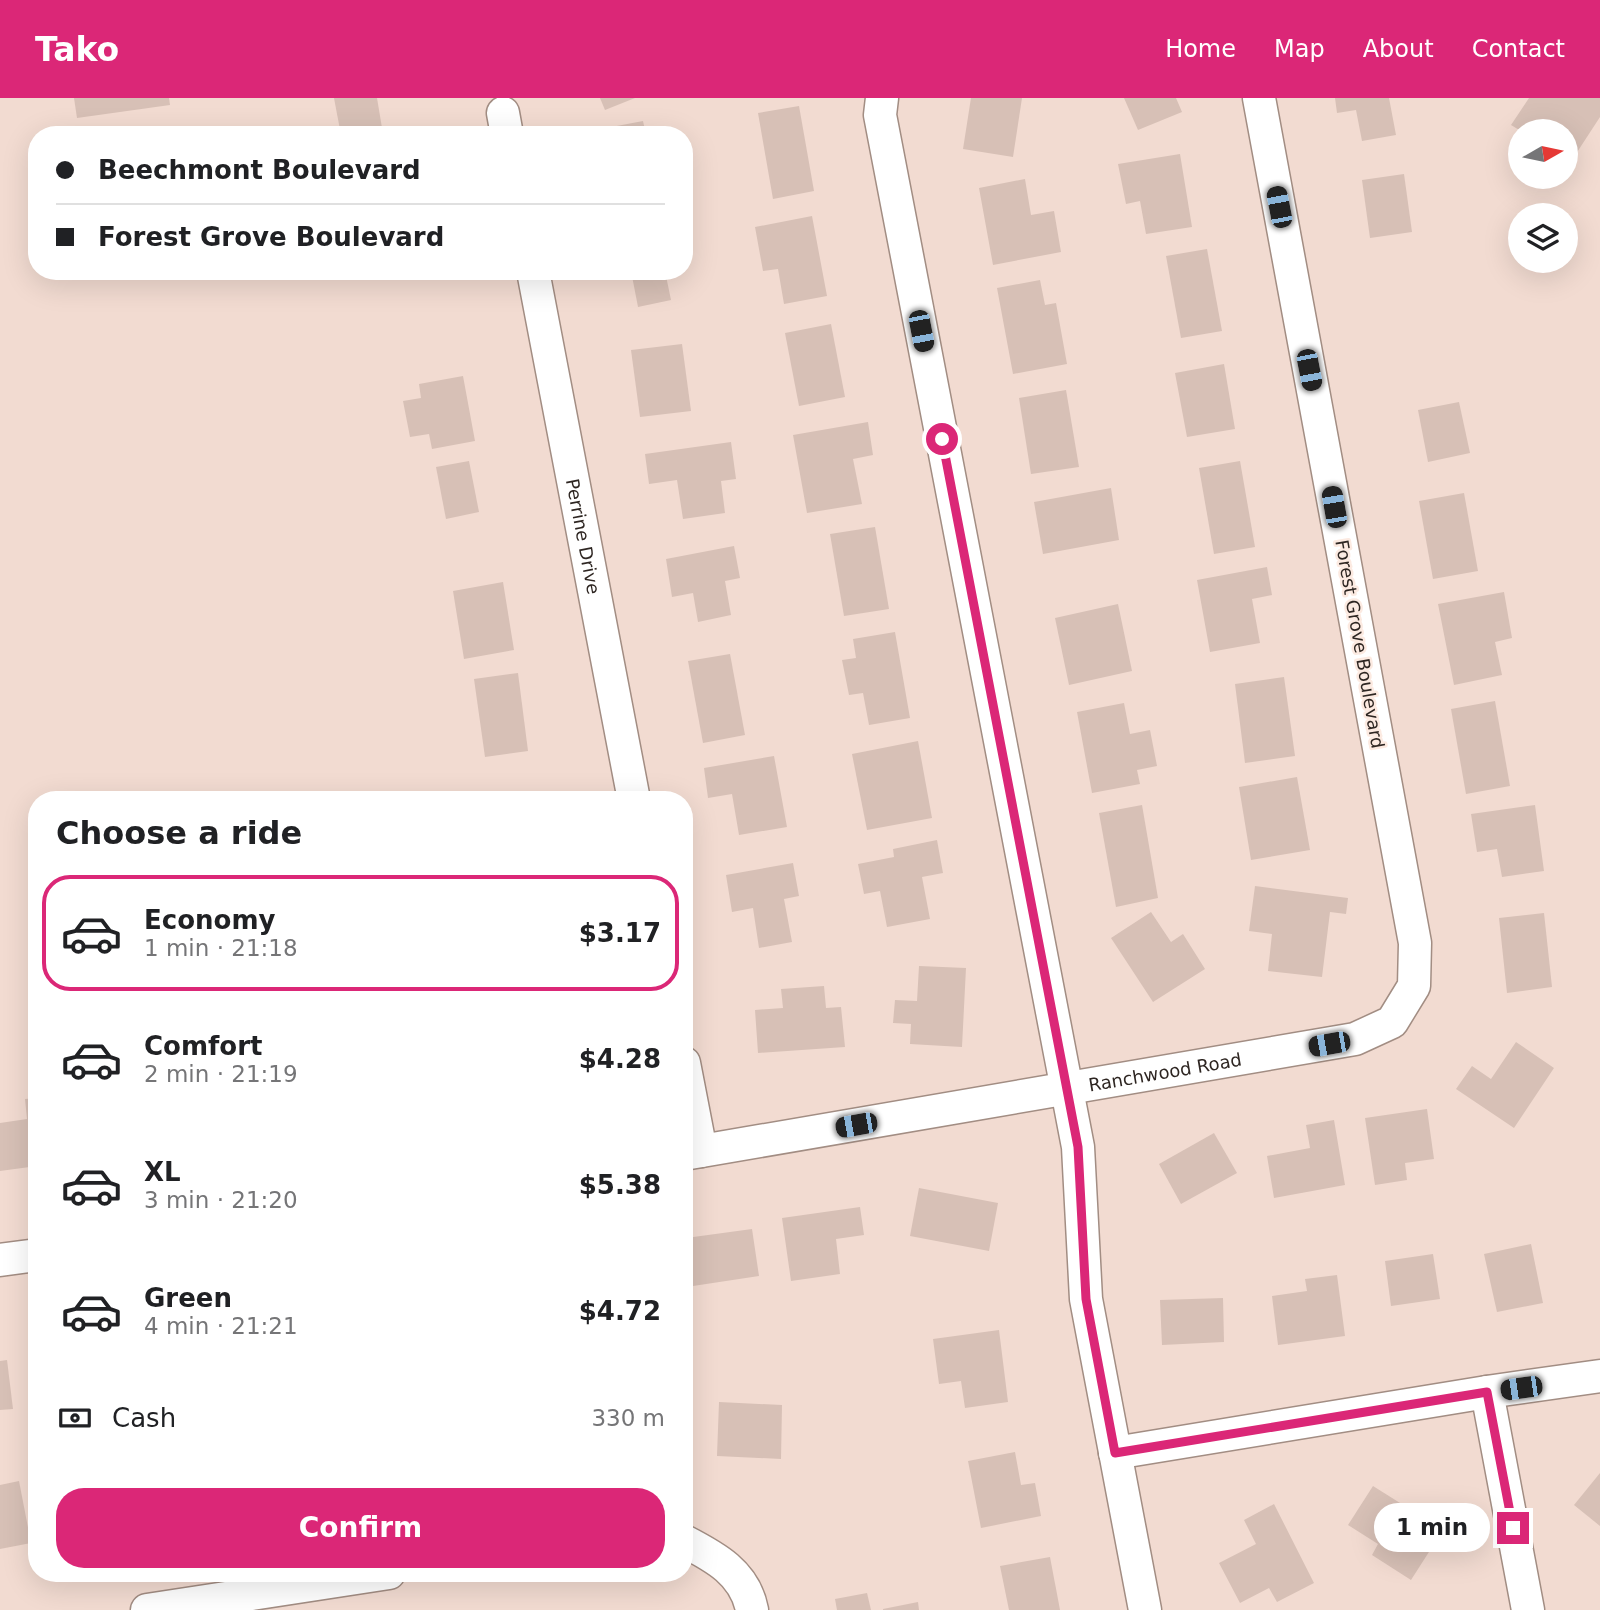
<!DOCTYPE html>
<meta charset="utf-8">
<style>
:root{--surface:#fff;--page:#f6f6f6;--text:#202124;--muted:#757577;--line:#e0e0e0;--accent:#db2777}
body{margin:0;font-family:"DejaVu Sans",sans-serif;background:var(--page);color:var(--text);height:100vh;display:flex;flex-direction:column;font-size:26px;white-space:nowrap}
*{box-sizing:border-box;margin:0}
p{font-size:23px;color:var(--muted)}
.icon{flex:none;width:38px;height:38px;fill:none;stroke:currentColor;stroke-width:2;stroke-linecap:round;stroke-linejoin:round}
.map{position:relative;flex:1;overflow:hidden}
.sheet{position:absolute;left:28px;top:693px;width:665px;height:791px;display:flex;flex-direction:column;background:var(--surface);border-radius:28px;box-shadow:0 7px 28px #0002}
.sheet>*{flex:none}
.banner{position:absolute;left:28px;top:28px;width:665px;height:154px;border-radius:28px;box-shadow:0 7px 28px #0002;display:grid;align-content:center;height:154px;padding:0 28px;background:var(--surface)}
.needle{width:46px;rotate:81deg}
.tools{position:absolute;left:1508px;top:21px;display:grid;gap:14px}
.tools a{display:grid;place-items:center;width:70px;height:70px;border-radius:50%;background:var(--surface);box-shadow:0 7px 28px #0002;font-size:35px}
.end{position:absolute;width:32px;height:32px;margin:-16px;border:9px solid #db2777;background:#fff;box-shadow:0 0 0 4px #fff}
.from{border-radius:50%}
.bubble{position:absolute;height:49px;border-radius:24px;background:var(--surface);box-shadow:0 7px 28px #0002;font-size:23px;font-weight:600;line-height:49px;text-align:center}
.car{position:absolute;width:21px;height:42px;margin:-21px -10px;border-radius:9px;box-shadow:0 0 5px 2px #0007;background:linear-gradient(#222 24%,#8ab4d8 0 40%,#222 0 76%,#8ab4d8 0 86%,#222 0)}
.banner b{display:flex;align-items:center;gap:24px;height:66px;font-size:26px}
.banner b+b{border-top:2px solid var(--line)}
.banner i{width:18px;height:18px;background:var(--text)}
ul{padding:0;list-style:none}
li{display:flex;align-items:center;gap:21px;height:116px;margin:0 14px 10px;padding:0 14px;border:4px solid transparent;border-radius:28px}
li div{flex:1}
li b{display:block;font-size:26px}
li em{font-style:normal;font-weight:600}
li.on{border-color:var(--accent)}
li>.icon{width:63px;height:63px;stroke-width:1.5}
h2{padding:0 28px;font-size:32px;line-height:84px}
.pay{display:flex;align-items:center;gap:18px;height:77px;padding:0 28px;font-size:26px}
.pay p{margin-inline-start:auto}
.primary-button{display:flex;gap:14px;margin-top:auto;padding:14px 28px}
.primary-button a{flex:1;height:80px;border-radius:28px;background:var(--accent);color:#fff;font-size:28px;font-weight:600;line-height:80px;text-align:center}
header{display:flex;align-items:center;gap:42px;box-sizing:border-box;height:98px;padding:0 35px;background:var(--accent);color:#fff}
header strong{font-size:33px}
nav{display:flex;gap:38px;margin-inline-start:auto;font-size:24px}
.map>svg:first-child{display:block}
.building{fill:#d7c0b6}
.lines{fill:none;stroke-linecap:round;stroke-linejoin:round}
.minor-casing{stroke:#a28d83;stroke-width:35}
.minor{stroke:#fff;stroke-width:32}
.route{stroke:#db2777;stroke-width:9}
.labels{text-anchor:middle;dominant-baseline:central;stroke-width:5;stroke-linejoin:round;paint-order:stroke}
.street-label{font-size:18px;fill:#2e2622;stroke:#fceae1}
</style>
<header>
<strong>Tako</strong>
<nav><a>Home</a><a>Map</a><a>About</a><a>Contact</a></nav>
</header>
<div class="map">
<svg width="1600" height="1512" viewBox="0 0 1600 1512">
<rect width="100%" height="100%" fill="#f2dbd1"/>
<g class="building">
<path d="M74,0H169L170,7L77,20Z"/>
<path d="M334,0H377L383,36L341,37Z"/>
<path d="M600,0H635L605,12Z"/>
<path d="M971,0H1022L1013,59L963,51Z"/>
<path d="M1124,0H1176L1182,14L1138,32Z"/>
<path d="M1335,0H1389L1396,37L1362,43L1356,12L1337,15Z"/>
<path d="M1529,0H1600V19L1570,65L1566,63V33H1521L1511,27Z"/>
<path d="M799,8L814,93L773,101L758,15Z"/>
<path d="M643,23L646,37H602L601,31Z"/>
<path d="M1180,56L1192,129L1146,136L1140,103L1126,106L1118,66Z"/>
<path d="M1404,76L1412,134L1370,140L1362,82Z"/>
<path d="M1025,81L1031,117L1054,113L1061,154L993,167L979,90Z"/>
<path d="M812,118L827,198L784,206L778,171L763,173L755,129Z"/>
<path d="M1207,151L1222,233L1181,240L1166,158Z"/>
<path d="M609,173H665L671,202L638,209L632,178L611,182Z"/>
<path d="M1040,182L1045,207L1056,205L1067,266L1013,276L997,190Z"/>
<path d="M831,226L845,299L799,308L785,235Z"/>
<path d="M682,246L691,313L640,319L631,252Z"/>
<path d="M1224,266L1235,331L1187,339L1175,275Z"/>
<path d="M463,278L475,343L432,351L429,336L410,339L403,303L421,300L419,286Z"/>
<path d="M1066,292L1079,369L1031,376L1019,300Z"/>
<path d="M1459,304L1470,355L1428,364L1418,312Z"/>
<path d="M868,324L873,357L853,361L862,406L807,415L793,337Z"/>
<path d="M731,344L736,381L721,383L725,415L683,421L677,382L649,386L645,356Z"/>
<path d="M469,363L479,414L446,421L436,369Z"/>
<path d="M1240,363L1255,449L1214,456L1199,370Z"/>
<path d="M1111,390L1119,442L1043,456L1034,404Z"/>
<path d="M1464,395L1478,473L1433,481L1419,403Z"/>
<path d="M875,429L889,511L844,518L830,436Z"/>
<path d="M734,448L740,480L725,483L731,517L698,524L693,495L672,499L666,461Z"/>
<path d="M1267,469L1272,497L1252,501L1260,545L1210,554L1197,482Z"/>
<path d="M503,484L514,552L464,561L453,493Z"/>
<path d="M1504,494L1512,540L1495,544L1502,577L1454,587L1438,506Z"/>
<path d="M1118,506L1132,573L1069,587L1055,520Z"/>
<path d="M895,534L910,620L869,627L863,595L849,597L842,562L856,560L853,541Z"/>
<path d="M730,556L745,637L703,645L688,563Z"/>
<path d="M518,575L528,653L485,659L474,581Z"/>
<path d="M1284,579L1295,658L1245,665L1235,586Z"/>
<path d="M1495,603L1510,688L1466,696L1451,611Z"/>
<path d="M1124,605L1130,636L1150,632L1157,668L1137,672L1140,686L1092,695L1077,614Z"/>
<path d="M918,643L932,720L867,732L852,656Z"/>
<path d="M774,658L787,729L739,737L732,696L708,700L704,670Z"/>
<path d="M1297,679L1310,752L1251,762L1239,689Z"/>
<path d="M1142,707L1158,800L1116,809L1099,715Z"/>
<path d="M1535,707L1544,773L1502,779L1497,751L1477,754L1471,716Z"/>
<path d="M937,742L943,775L922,779L930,821L887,829L880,793L864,796L858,766L894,759L893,751Z"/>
<path d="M793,765L799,798L784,801L792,844L759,850L753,810L732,814L726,777Z"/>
<path d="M1255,788L1348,800L1346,816L1330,814L1322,879L1268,873L1272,836L1249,833Z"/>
<path d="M1151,814L1171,844L1183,836L1205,871L1153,904L1111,840Z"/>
<path d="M1544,815L1552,889L1507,895L1499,820Z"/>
<path d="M919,868L966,870L962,949L910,946L911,926L893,925L895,902L917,903Z"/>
<path d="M824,888L826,910L841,909L845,949L758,955L755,912L783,910L781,891Z"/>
<path d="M1516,944L1554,970L1514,1030L1456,991L1472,968L1491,981Z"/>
<path d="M37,1000V1068L0,1073V1025L27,1021L25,1001Z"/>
<path d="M1427,1011L1434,1061L1405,1065L1407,1082L1375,1087L1365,1020Z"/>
<path d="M1334,1022L1345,1087L1274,1100L1267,1058L1310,1050L1306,1027Z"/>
<path d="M1214,1035L1237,1075L1181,1106L1159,1066Z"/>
<path d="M919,1090L998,1105L989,1153L910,1138Z"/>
<path d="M860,1109L864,1137L836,1141L840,1176L791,1183L782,1120Z"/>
<path d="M752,1131L759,1178L693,1188L686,1140Z"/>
<path d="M1531,1146L1543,1205L1497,1214L1484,1156Z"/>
<path d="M1433,1156L1440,1201L1391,1208L1385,1163Z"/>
<path d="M1337,1177L1345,1238L1278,1247L1272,1198L1307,1193L1305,1181Z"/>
<path d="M1223,1200L1224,1244L1162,1247L1160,1202Z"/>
<path d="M999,1232L1008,1304L965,1310L961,1283L939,1286L933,1241Z"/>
<path d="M7,1262L13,1311L0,1312V1263Z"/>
<path d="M719,1304L782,1307L781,1361L717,1358Z"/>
<path d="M1015,1354L1021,1387L1035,1385L1041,1418L981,1430L968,1363Z"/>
<path d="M1600,1375V1428L1574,1407Z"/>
<path d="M19,1383L31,1445L0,1451V1387Z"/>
<path d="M1373,1388L1443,1432L1411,1482L1372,1457L1378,1446L1348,1427Z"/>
<path d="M1274,1406L1314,1485L1277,1504L1269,1490L1240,1505L1219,1465L1256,1446L1244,1422Z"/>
<path d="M1050,1459L1060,1512H1009L1000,1468Z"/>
<path d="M867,1495L871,1512H837L835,1501Z"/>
<path d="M918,1504L919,1512H883V1511Z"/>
</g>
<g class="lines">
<g class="minor-casing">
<g id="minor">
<path d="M882,0L880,17L1078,1049L1086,1201L1145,1512"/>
<path d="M503,15L507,37"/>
<path id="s1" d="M533,173L634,702"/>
<path d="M684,965L701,1053"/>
<path id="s2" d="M684,1056L1355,941L1392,924L1414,888L1415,845L1259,0"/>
<path d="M0,1162L37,1157"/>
<path d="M1487,1294L1528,1512"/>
<path d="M1115,1355L1487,1294L1600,1278"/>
<path d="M684,1443C715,1459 745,1475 752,1512"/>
<path d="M147,1512L389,1475"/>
</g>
</g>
<use href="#minor" class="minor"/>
</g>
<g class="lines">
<path class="route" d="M942,341L1078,1049L1086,1201L1115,1355L1487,1294L1513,1430"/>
</g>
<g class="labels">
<g class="street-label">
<text stroke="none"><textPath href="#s1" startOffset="270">Perrine Drive</textPath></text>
<text transform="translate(1360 546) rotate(80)">Forest Grove Boulevard</text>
<text stroke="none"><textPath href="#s2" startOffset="488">Ranchwood Road</textPath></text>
</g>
</g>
</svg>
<div class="tools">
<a><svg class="needle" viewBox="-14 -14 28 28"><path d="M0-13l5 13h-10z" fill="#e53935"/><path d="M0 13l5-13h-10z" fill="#757577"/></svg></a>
<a><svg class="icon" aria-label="layers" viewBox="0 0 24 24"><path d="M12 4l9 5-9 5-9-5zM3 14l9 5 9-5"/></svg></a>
</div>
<i class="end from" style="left:942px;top:341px"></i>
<i class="end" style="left:1513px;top:1430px"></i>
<div class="bubble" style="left:1374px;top:1405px;width:116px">1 min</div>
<i class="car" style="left:1279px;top:109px;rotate:349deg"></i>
<i class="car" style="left:921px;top:233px;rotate:169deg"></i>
<i class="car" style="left:1309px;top:272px;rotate:169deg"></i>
<i class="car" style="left:1334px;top:409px;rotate:350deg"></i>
<i class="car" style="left:1329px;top:946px;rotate:260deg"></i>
<i class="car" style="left:856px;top:1027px;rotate:260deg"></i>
<i class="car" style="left:1521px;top:1290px;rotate:262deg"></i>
<div class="banner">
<b><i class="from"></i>Beechmont Boulevard</b>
<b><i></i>Forest Grove Boulevard</b>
</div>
<section class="sheet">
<h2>Choose a ride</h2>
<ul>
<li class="on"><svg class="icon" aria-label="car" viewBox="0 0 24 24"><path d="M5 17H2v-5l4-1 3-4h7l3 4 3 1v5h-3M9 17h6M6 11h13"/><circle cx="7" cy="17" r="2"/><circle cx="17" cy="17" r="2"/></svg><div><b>Economy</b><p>1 min · 21:18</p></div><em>$3.17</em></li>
<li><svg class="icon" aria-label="car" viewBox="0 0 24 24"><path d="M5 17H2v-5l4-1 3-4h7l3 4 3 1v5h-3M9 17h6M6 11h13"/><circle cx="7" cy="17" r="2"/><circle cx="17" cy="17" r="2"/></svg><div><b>Comfort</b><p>2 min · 21:19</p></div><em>$4.28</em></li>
<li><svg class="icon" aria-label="car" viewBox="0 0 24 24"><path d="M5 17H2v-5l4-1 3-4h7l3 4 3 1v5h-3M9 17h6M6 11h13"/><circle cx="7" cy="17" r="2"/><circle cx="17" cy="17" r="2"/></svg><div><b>XL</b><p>3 min · 21:20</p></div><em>$5.38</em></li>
<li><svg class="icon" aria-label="car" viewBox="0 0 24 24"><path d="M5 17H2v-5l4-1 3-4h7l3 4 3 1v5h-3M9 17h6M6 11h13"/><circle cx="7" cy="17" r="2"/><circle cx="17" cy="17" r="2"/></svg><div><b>Green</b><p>4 min · 21:21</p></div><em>$4.72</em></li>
</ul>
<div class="pay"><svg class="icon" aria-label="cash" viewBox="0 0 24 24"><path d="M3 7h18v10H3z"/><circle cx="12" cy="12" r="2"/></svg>Cash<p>330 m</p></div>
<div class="primary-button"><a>Confirm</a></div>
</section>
</div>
